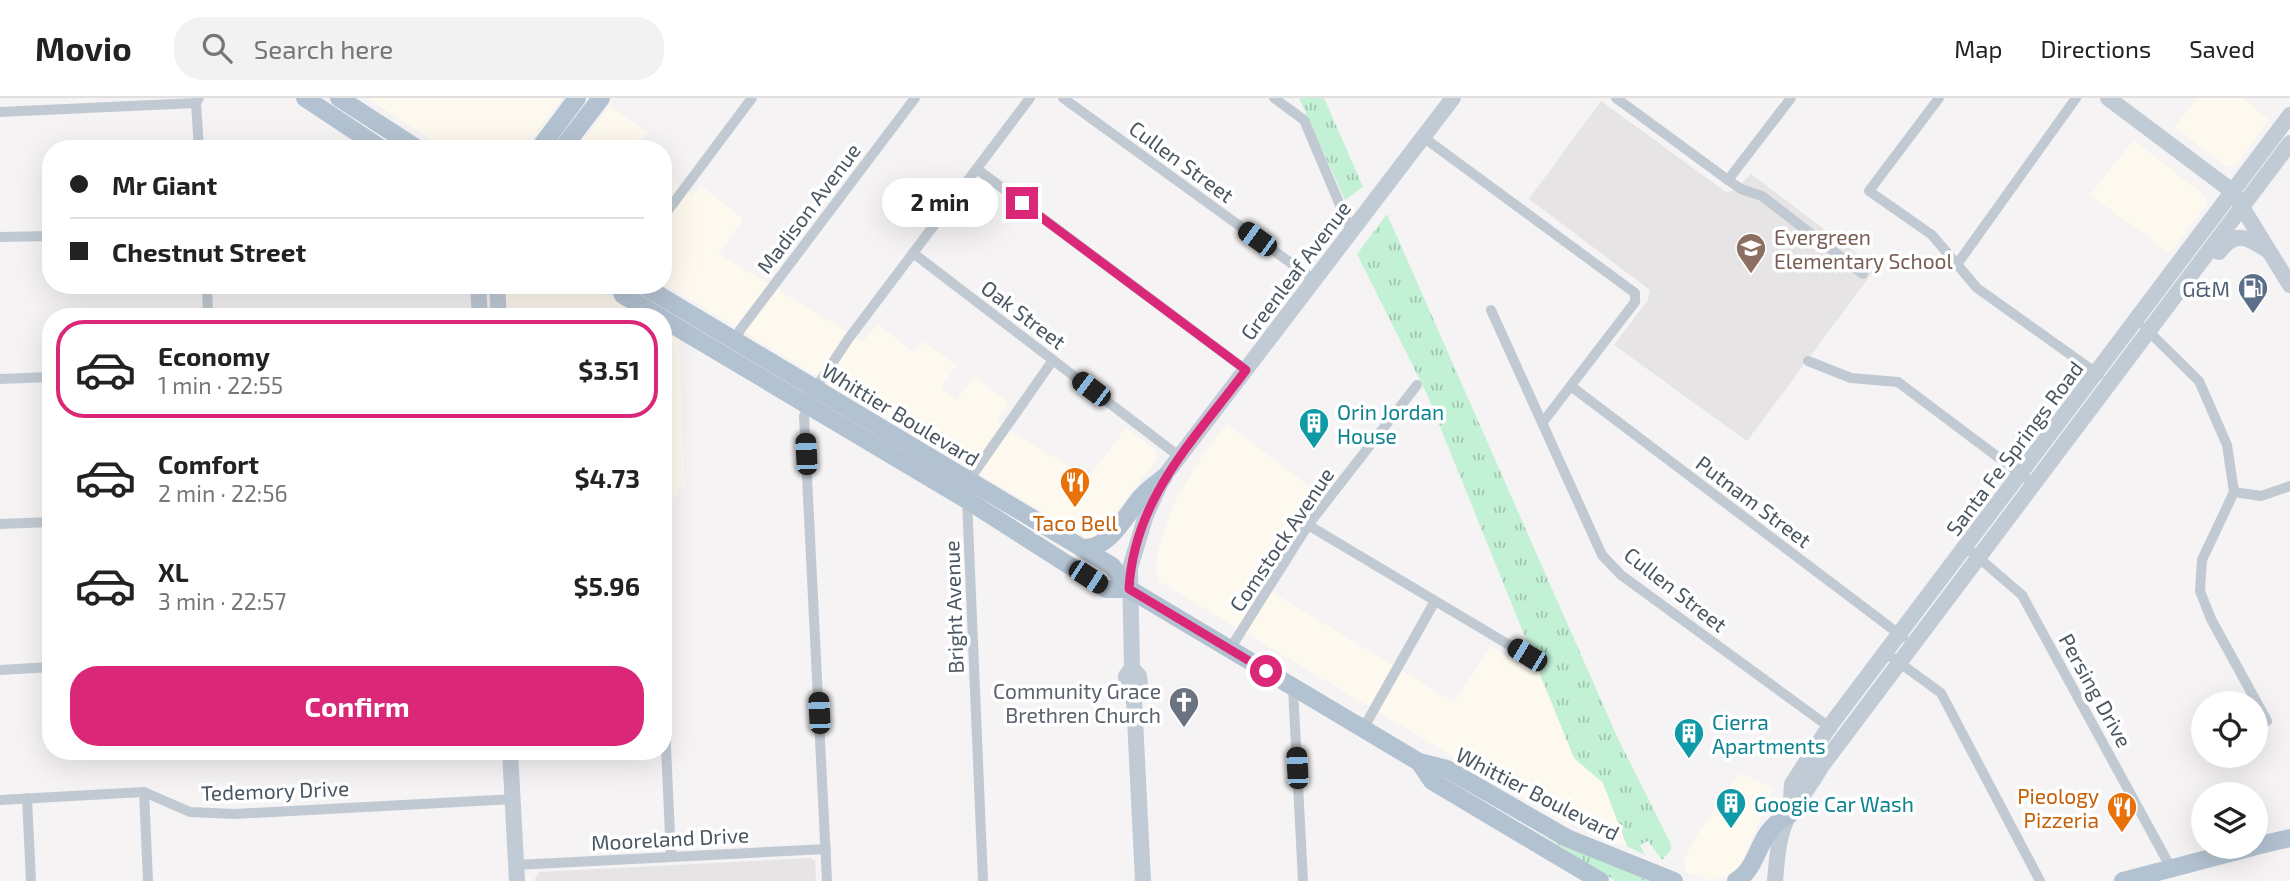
<!DOCTYPE html>
<meta charset="utf-8">
<style>
:root{--surface:#fff;--page:#f2f2f2;--text:#222;--muted:#767676;--line:#e0e0e0;--accent:#db2777}
body{margin:0;font-family:"Exo 2",sans-serif;background:var(--page);color:var(--text);height:100vh;display:flex;flex-direction:column;font-size:26px;white-space:nowrap}
*{box-sizing:border-box;margin:0}
p{font-size:23px;color:var(--muted)}
.icon{flex:none;width:38px;height:38px;fill:none;stroke:currentColor;stroke-width:2;stroke-linecap:round;stroke-linejoin:round}
.map{position:relative;flex:1;overflow:hidden}
.details{position:absolute;left:42px;top:210px;width:630px;height:452px;display:flex;flex-direction:column;background:var(--surface);border-radius:28px;box-shadow:0 7px 28px #0002}
.details>*{flex:none}
.banner{position:absolute;left:42px;top:42px;width:630px;height:154px;border-radius:28px;box-shadow:0 7px 28px #0002;display:grid;align-content:center;height:154px;padding:0 28px;background:var(--surface)}
.buttons{position:absolute;left:2191px;top:593px;display:grid;gap:14px}
.buttons a{display:grid;place-items:center;width:77px;height:77px;border-radius:50%;background:var(--surface);box-shadow:0 7px 28px #0002;font-size:35px}
.end{position:absolute;width:32px;height:32px;margin:-16px;border:9px solid #db2777;background:#fff;box-shadow:0 0 0 4px #fff}
.from{border-radius:50%}
.bubble{position:absolute;height:49px;border-radius:24px;background:var(--surface);box-shadow:0 7px 28px #0002;font-size:23px;font-weight:700;line-height:49px;text-align:center}
.car{position:absolute;width:21px;height:42px;margin:-21px -10px;border-radius:9px;box-shadow:0 0 5px 2px #0007;background:linear-gradient(#222 24%,#8ab4d8 0 40%,#222 0 76%,#8ab4d8 0 86%,#222 0)}
.banner b{display:flex;align-items:center;gap:24px;height:66px;font-size:26px}
.banner b+b{border-top:2px solid var(--line)}
.banner i{width:18px;height:18px;background:var(--text)}
ul{padding:12px 0 0;list-style:none}
li{display:flex;align-items:center;gap:21px;height:98px;margin:0 14px 10px;padding:0 14px;border:4px solid transparent;border-radius:28px}
li div{flex:1}
li b{display:block;font-size:26px}
li em{font-style:normal;font-weight:700}
li.current{border-color:var(--accent)}
li>.icon{width:63px;height:63px;stroke-width:1.5}
.action{display:flex;gap:14px;margin-top:auto;padding:14px 28px}
.action a{flex:1;height:80px;border-radius:28px;background:var(--accent);color:#fff;font-size:28px;font-weight:700;line-height:80px;text-align:center}
header{display:flex;align-items:center;gap:42px;box-sizing:border-box;height:98px;padding:0 35px;background:var(--surface);border-bottom:2px solid var(--line)}
header strong{font-size:33px}
nav{display:flex;gap:38px;margin-inline-start:auto;font-size:24px}
.search{width:490px;height:63px;background:var(--page);display:flex;align-items:center;gap:18px;box-sizing:border-box;padding:0 24px;border-radius:28px;color:var(--muted);font-size:26px}
.map>svg:first-child{display:block}
.commercial{fill:#fdf9ef}
.education{fill:#e6e4e5}
.park{fill:url(#park-tufts)}
.lines{fill:none;stroke-linecap:round;stroke-linejoin:round}
.street{stroke:#c1cad2;stroke-width:10}
.secondary{stroke:#c1cbd6;stroke-width:16}
.primary{stroke:#b3c2d1;stroke-width:18}
.route{stroke:#db2777;stroke-width:9}
.labels{text-anchor:middle;dominant-baseline:central;stroke-width:7;stroke-linejoin:round;paint-order:stroke}
.street-label{font-size:21px;fill:#4a5661;stroke:#fff}
.education-label{font-size:21px;fill:#785e54;stroke:#fff;text-anchor:start}
.service-label{font-size:21px;fill:#4e5e75;stroke:#fff;text-anchor:end}
.culture-label{font-size:21px;fill:#0d838f;stroke:#fff;text-anchor:start}
.food-label{font-size:21px;fill:#c56008;stroke:#fff}
.worship-label{font-size:21px;fill:#5b616d;stroke:#fff;text-anchor:end}
</style>
<header>
<strong>Movio</strong>
<div class="search"><svg class="icon" aria-label="search" viewBox="0 0 24 24"><circle cx="10" cy="10" r="6"/><path d="M15 15l6 6"/></svg>Search here</div>
<nav><a>Map</a><a>Directions</a><a>Saved</a></nav>
</header>
<div class="map">
<svg width="2290" height="783" viewBox="0 0 2290 783">
<defs>
<pattern id="park-tufts" width="24" height="20" patternUnits="userSpaceOnUse" patternTransform="scale(1.75)"><rect width="24" height="20" fill="#c3f1d5"/><path d="M3 7l-1-3M5 7V3M7 7l1-3M15 17l-1-3M17 17v-4M19 17l1-3" fill="none" stroke="#a0c6b0"/></pattern>
</defs>
<rect width="100%" height="100%" fill="#f5f3f3"/>
<g class="commercial">
<path d="M367,0H562L524,51H445Z"/>
<path d="M2197,0H2242L2269,21L2237,67L2226,68L2175,29Z"/>
<path d="M610,7L647,34L635,51H577Z"/>
<path d="M2133,42L2206,98V107L2170,155L2090,97Z"/>
<path d="M663,76L692,98L701,88L743,121L719,156L863,243L877,226L914,254L922,243L957,267L940,290L957,302L974,279L1009,304L996,324L1088,380L1126,330L1155,351L1157,361L1096,439L1090,441L1076,434L663,185Z"/>
<path d="M505,187H592L643,219H506Z"/>
<path d="M663,231L679,240L685,390H679L680,397L663,402Z"/>
<path d="M1227,326L1318,395L1260,487L1454,604L1490,548L1521,567L1530,555L1574,660L1603,684L1627,748L1553,718L1160,484L1155,472L1157,456L1174,405L1204,355Z"/>
<path d="M1740,675L1774,690L1741,766L1731,776L1718,781L1709,782L1686,774L1683,762L1702,729Z"/>
</g>
<g class="education">
<path d="M1601,3L1726,94L1735,92L1751,76L1876,170L1747,343L1614,247L1648,202L1650,192L1529,101Z"/>
<path d="M811,760L815,763L816,783H534L539,774Z"/>
</g>
<g class="park">
<path d="M1299,0H1324L1363,89L1345,102Z"/>
<path d="M1387,116L1619,643L1671,746V752L1662,762L1648,743L1640,747L1645,757L1627,748L1603,685L1574,660L1426,294L1357,156Z"/>
<path d="M1543,737L1649,783H1615Z"/>
</g>
<g class="lines">
<g class="street">
<path d="M199,0L196,5L199,51"/>
<path d="M1063,0L1313,181"/>
<path d="M1274,0L1304,22L1351,133"/>
<path d="M1616,0L1728,82L1741,91L1762,98L1863,176"/>
<path d="M1939,0L1869,93L1932,137L1977,190L2099,277"/>
<path d="M0,14L196,5"/>
<path d="M1423,39L1635,195V204L1543,324"/>
<path d="M977,71L1246,272"/>
<path d="M1728,82L1791,0"/>
<path d="M663,119L752,0"/>
<path d="M0,139L51,138"/>
<path d="M913,155L1180,359"/>
<path d="M1958,165L2076,0"/>
<path d="M207,187L208,219"/>
<path d="M1491,212L1602,457L1621,477L1832,631"/>
<path d="M2145,230L2199,283L2227,347L2234,394L2202,462L2200,493L2211,521L2267,623"/>
<path d="M735,244L740,232L915,0"/>
<path d="M1808,263L1851,280L1898,284L2035,387"/>
<path d="M0,281L51,279"/>
<path d="M1572,289L1903,539"/>
<path d="M967,385L1053,262"/>
<path d="M2234,394L2261,398L2290,388"/>
<path d="M967,401L983,783"/>
<path d="M0,426L51,424"/>
<path d="M1308,427L1526,557"/>
<path d="M1966,449L2022,497L2171,770"/>
<path d="M1230,551L1308,427L1417,287"/>
<path d="M1886,555L1941,595L2040,783"/>
<path d="M0,572L51,569"/>
<path d="M663,583L671,759"/>
<path d="M1293,590L1303,783"/>
<path d="M1363,631L1435,503"/>
<path d="M144,694L148,783"/>
<path d="M27,700L31,783"/>
<path d="M0,702L144,694L190,714L234,716L513,701"/>
<path d="M516,767L826,751"/>
<path d="M827,783L804,318L815,291L849,240L1030,0"/>
</g>
<g class="secondary">
<path d="M2108,0L2232,93L2290,187"/>
<path d="M2219,154C2235,132 2247,139 2267,152"/>
<path d="M478,187L480,219"/>
<path d="M497,187L499,219"/>
<path d="M1132,570L1139,578L1141,595L1134,601L1143,783"/>
<path d="M1134,601L1127,596L1126,578L1132,570L1130,470L1146,417L1163,380L1453,0"/>
<path d="M510,653L517,783"/>
<path d="M1790,716L1792,686L1829,629L2290,17"/>
<path d="M1775,783C1777,761 1778,736 1789,717C1799,701 1811,687 1821,669L2290,45"/>
</g>
<g class="primary">
<path d="M305,0L382,51"/>
<path d="M339,0L418,51"/>
<path d="M539,51L577,0"/>
<path d="M562,51L601,0"/>
<path d="M619,187L623,197L660,219"/>
<path d="M642,187L1112,468L1129,491L1419,664L1447,671L1567,740L1674,783"/>
<path d="M663,221L967,402L1106,491H1129"/>
<path d="M1082,450C1110,452 1126,416 1142,398C1148,391 1156,386 1163,380"/>
<path d="M1419,664L1432,683L1600,783"/>
<path d="M2256,748L2290,740"/>
<path d="M1736,783C1762,767 1754,735 1790,716"/>
<path d="M2123,783L2253,749"/>
</g>
</g>
<g class="lines">
<path class="route" d="M1022,105L1246,272C1194,342 1134,400 1129,491L1266,573"/>
</g>
<defs>
<g id="school-pin" transform="scale(1.575)"><path d="M0 17L-7.5 6A9.5 9.5 0 1 1 7.5 6Z" fill="#8d6e63" stroke="#fff"/><path d="M0-5L7-2L0 1L-7-2ZM-4 1L0 2.5L4 1V4Q0 6-4 4Z" fill="#fff"/></g>
<g id="fuel-pin" transform="scale(1.575)"><path d="M0 17L-7.5 6A9.5 9.5 0 1 1 7.5 6Z" fill="#5c6f8a" stroke="#fff"/><path d="M-5.5-6h7V0h2V4h1.3V-2.5L3-4.5l.8-.8L6-3V5H2.5V1h-1V6h-7ZM-4.2-4.7v3.2H.2V-4.7Z" fill="#fff"/></g>
<g id="building-pin" transform="scale(1.575)"><path d="M0 17L-7.5 6A9.5 9.5 0 1 1 7.5 6Z" fill="#0f9aa8" stroke="#fff"/><path d="M-4-6H4V6H1V3H-1V6H-4ZM-2.5-4.3h1.7v1.8h-1.7ZM.8-4.3h1.7v1.8H.8ZM-2.5-1h1.7V.8h-1.7ZM.8-1h1.7V.8H.8Z" fill="#fff"/></g>
<g id="restaurant-pin" transform="scale(1.575)"><path d="M0 17L-7.5 6A9.5 9.5 0 1 1 7.5 6Z" fill="#e8710a" stroke="#fff"/><path d="M-5-6h1v4h1v-4h1v4h1v-4h1v5L-1.5 .5V6h-2V.5L-5-1ZM5-6V6H3V1.5H1.5Q1.5-4 5-6Z" fill="#fff"/></g>
<g id="church-pin" transform="scale(1.575)"><path d="M0 17L-7.5 6A9.5 9.5 0 1 1 7.5 6Z" fill="#6b7280" stroke="#fff"/><path d="M-1.2-6h2.4v3.5h3.3v2.4h-3.3V6h-2.4V-.1h-3.3v-2.4h3.3Z" fill="#fff"/></g>
</defs>
<g fill-rule="evenodd">
<use href="#school-pin" x="1751" y="150"/>
<use href="#fuel-pin" x="2253" y="190"/>
<use href="#building-pin" x="1314" y="325"/>
<use href="#restaurant-pin" x="1075" y="384"/>
<use href="#church-pin" x="1184" y="604"/>
<use href="#building-pin" x="1689" y="635"/>
<use href="#building-pin" x="1731" y="705"/>
<use href="#restaurant-pin" x="2122" y="709"/>
</g>
<g class="labels">
<g class="street-label">
<text transform="translate(1182 63) rotate(36)">Cullen Street</text>
<text transform="translate(808 110) rotate(-53)">Madison Avenue</text>
<text transform="translate(1295 172) rotate(-53)">Greenleaf Avenue</text>
<text transform="translate(1024 216) rotate(37)">Oak Street</text>
<text transform="translate(901 316) rotate(31)">Whittier Boulevard</text>
<text transform="translate(2014 350) rotate(-53)">Santa Fe Springs Road</text>
<text transform="translate(1754 403) rotate(37)">Putnam Street</text>
<text transform="translate(1281 441) rotate(-56)">Comstock Avenue</text>
<text transform="translate(1676 491) rotate(38)">Cullen Street</text>
<text transform="translate(953 509) rotate(-92)">Bright Avenue</text>
<text transform="translate(2096 592) rotate(61)">Persing Drive</text>
<text transform="translate(275 692) rotate(-2)">Tedemory Drive</text>
<text transform="translate(1538 695) rotate(27)">Whittier Boulevard</text>
<text transform="translate(670 740) rotate(-3)">Mooreland Drive</text>
</g>
<g class="education-label">
<text x="1774" y="138">Evergreen<tspan x="1774" dy="24">Elementary School</tspan></text>
</g>
<g class="service-label">
<text x="2230" y="190">G&amp;M</text>
</g>
<g class="culture-label">
<text x="1337" y="313">Orin Jordan<tspan x="1337" dy="24">House</tspan></text>
<text x="1712" y="623">Cierra<tspan x="1712" dy="24">Apartments</tspan></text>
<text x="1754" y="705">Googie Car Wash</text>
</g>
<g class="food-label">
<text x="1075" y="424">Taco Bell</text>
<text x="2099" y="697" text-anchor="end">Pieology<tspan x="2099" dy="24">Pizzeria</tspan></text>
</g>
<g class="worship-label">
<text x="1161" y="592">Community Grace<tspan x="1161" dy="24">Brethren Church</tspan></text>
</g>
</g>
</svg>
<div class="buttons">
<a><svg class="icon" aria-label="locate" viewBox="0 0 24 24"><circle cx="12" cy="12" r="6"/><path d="M12 2v4M12 18v4M2 12h4M18 12h4"/></svg></a>
<a><svg class="icon" aria-label="layers" viewBox="0 0 24 24"><path d="M12 4l9 5-9 5-9-5zM3 14l9 5 9-5"/></svg></a>
</div>
<i class="end from" style="left:1266px;top:573px"></i>
<i class="end" style="left:1022px;top:105px"></i>
<div class="bubble" style="left:882px;top:80px;width:116px">2 min</div>
<i class="car" style="left:1257px;top:141px;rotate:306deg"></i>
<i class="car" style="left:1091px;top:291px;rotate:307deg"></i>
<i class="car" style="left:806px;top:356px;rotate:357deg"></i>
<i class="car" style="left:1088px;top:479px;rotate:123deg"></i>
<i class="car" style="left:1527px;top:557px;rotate:301deg"></i>
<i class="car" style="left:819px;top:615px;rotate:357deg"></i>
<i class="car" style="left:1297px;top:670px;rotate:357deg"></i>
<div class="banner">
<b><i class="from"></i>Mr Giant</b>
<b><i></i>Chestnut Street</b>
</div>
<section class="details">
<ul>
<li class="current"><svg class="icon" aria-label="car" viewBox="0 0 24 24"><path d="M5 17H2v-5l4-1 3-4h7l3 4 3 1v5h-3M9 17h6M6 11h13"/><circle cx="7" cy="17" r="2"/><circle cx="17" cy="17" r="2"/></svg><div><b>Economy</b><p>1 min · 22:55</p></div><em>$3.51</em></li>
<li><svg class="icon" aria-label="car" viewBox="0 0 24 24"><path d="M5 17H2v-5l4-1 3-4h7l3 4 3 1v5h-3M9 17h6M6 11h13"/><circle cx="7" cy="17" r="2"/><circle cx="17" cy="17" r="2"/></svg><div><b>Comfort</b><p>2 min · 22:56</p></div><em>$4.73</em></li>
<li><svg class="icon" aria-label="car" viewBox="0 0 24 24"><path d="M5 17H2v-5l4-1 3-4h7l3 4 3 1v5h-3M9 17h6M6 11h13"/><circle cx="7" cy="17" r="2"/><circle cx="17" cy="17" r="2"/></svg><div><b>XL</b><p>3 min · 22:57</p></div><em>$5.96</em></li>
</ul>
<div class="action"><a>Confirm</a></div>
</section>
</div>
